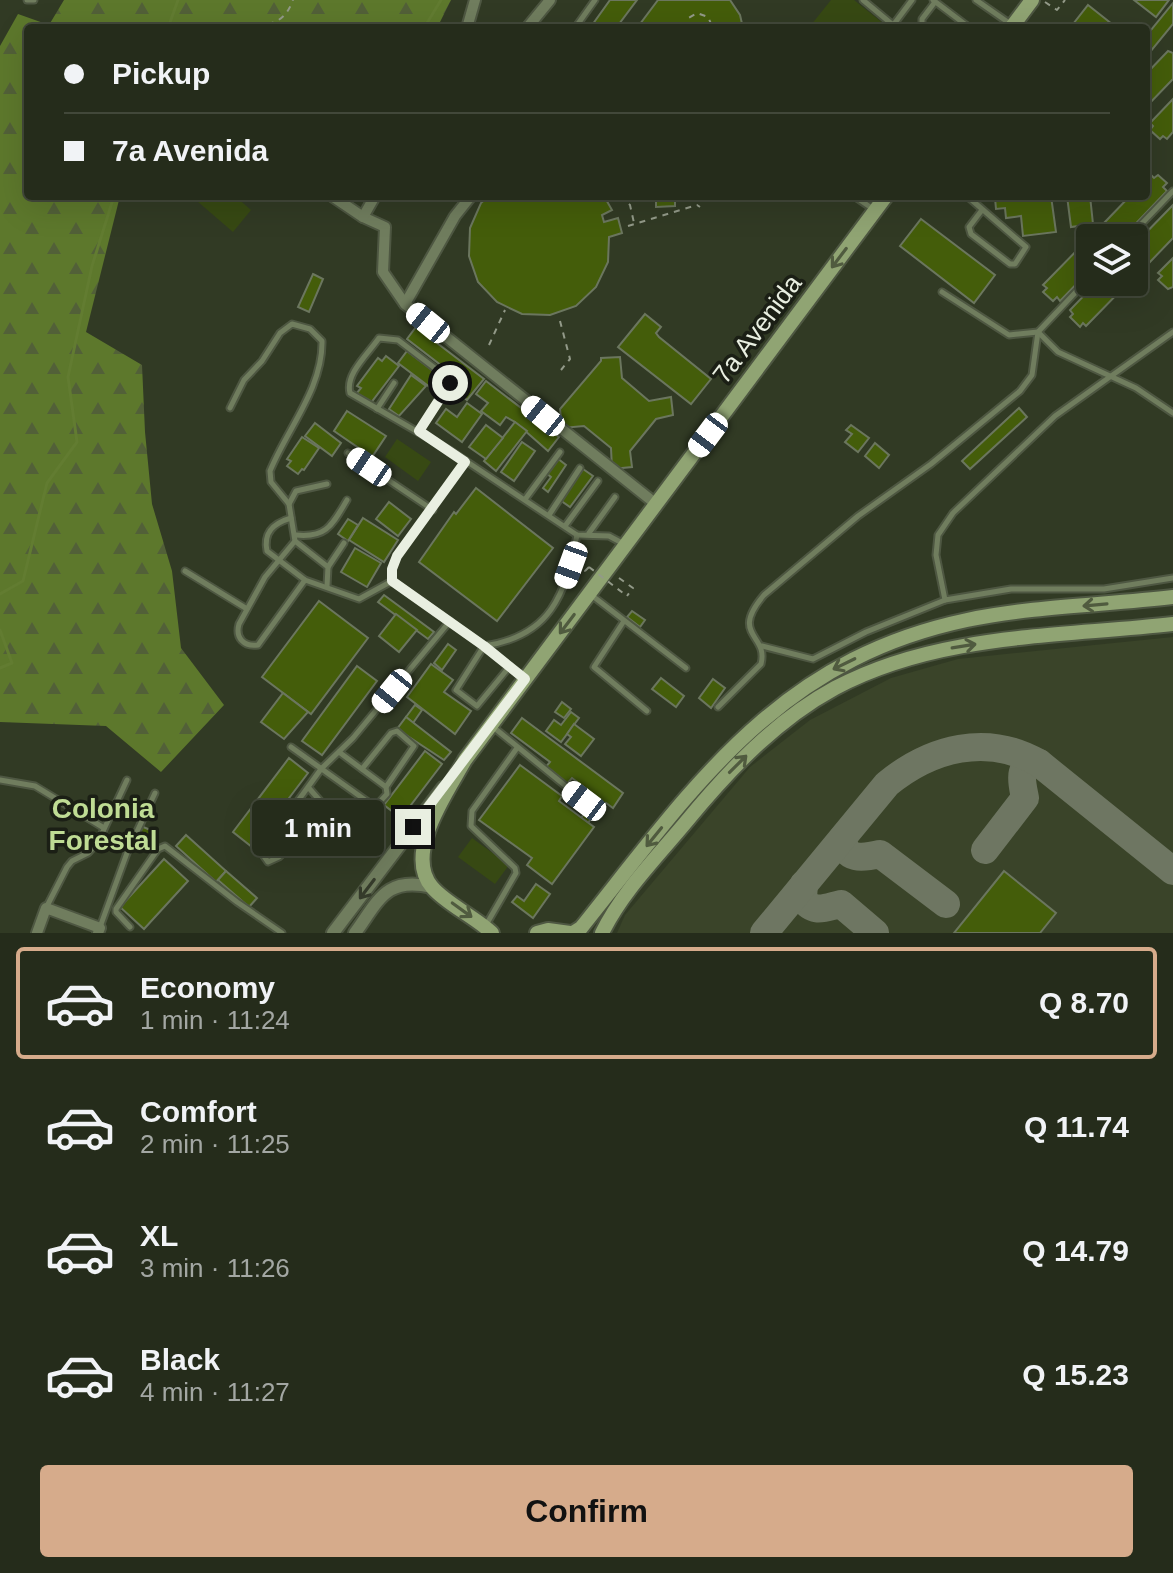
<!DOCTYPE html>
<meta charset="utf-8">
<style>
:root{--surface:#252c1b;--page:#313828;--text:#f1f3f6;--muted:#a3a7a3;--line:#42483a;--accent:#d6ab8b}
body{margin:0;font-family:Arial,sans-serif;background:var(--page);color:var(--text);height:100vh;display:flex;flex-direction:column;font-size:30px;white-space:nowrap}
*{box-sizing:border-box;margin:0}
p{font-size:26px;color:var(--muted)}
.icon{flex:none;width:44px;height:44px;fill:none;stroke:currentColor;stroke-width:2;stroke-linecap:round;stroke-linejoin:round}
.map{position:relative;height:933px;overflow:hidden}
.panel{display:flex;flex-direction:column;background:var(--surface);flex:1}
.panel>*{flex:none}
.banner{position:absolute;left:24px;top:24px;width:1126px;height:176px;border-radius:8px;box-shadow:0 8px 32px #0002,0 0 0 2px var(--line);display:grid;align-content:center;height:176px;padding:0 40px;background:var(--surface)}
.buttons{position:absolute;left:1076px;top:224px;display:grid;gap:16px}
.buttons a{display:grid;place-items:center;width:72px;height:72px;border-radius:8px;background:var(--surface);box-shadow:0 8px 32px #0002,0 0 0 2px var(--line);font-size:40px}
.end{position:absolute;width:36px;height:36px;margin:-18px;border:10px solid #e9efe1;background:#111;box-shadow:0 0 0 4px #111}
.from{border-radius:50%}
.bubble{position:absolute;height:56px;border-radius:8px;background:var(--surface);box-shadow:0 8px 32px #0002,0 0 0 2px var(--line);font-size:26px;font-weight:600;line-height:56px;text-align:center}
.car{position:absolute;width:24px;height:48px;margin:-24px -12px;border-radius:10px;box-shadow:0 0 6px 2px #0007;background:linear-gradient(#fff 24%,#345 0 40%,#fff 0 76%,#345 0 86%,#fff 0)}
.banner b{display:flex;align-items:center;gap:28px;height:76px;font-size:30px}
.banner b+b{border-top:2px solid var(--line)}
.banner i{width:20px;height:20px;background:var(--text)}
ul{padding:14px 0 0;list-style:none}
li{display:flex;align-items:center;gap:24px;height:112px;margin:0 16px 12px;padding:0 24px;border:4px solid transparent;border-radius:8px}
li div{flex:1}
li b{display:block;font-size:30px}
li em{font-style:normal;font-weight:600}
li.selected{border-color:var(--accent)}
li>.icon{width:72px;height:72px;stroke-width:1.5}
.button{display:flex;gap:16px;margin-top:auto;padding:16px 40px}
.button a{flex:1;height:92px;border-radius:8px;background:var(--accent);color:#111;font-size:32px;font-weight:600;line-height:92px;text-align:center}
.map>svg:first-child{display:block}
.built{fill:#3a4429}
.forest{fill:url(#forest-firs)}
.pitch{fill:#374913}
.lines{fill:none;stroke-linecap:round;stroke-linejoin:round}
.stream{stroke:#627c31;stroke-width:3}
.taxiway{stroke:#6e7662;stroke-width:28}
.building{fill:#445d0a;stroke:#6b765e;stroke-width:2}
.service-casing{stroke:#4e5742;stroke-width:9}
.minor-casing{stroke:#4e5742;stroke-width:14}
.tertiary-casing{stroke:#4e5742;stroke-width:16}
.secondary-casing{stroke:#4e5742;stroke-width:18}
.path{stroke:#939a89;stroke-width:2;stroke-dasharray:6 6;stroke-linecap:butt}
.service{stroke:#707d5e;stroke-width:5}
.minor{stroke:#707d5e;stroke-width:10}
.tertiary{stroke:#707d5e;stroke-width:12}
.secondary{stroke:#90a473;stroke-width:14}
.path-bridge{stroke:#939a89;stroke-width:2;stroke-dasharray:6 6;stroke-linecap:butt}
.oneway{stroke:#505b3f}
.oneway2{stroke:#353b2b}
.route{stroke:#e9efe1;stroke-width:10}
.labels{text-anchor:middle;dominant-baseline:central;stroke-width:7;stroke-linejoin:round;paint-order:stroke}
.street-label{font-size:26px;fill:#e9efe1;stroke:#1b1f15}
.neighbourhood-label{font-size:28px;font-weight:bold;fill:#bfdc94;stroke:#1b1f15}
</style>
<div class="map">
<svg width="1173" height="933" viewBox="0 0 1173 933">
<defs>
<pattern id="forest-firs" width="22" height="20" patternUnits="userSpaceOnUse" patternTransform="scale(2)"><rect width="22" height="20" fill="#5d782c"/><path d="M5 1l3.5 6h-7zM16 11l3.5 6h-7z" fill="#526038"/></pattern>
</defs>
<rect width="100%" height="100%" fill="#313a24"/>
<path class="built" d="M1173,637V933H617L625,915L750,767L810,720L891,678L958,659Z"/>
<path class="forest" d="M64,0H451L437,28H28V196H120L86,332L142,365L145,432L152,504L172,571L181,648L224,705L161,772L106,726L0,722V46L18,14L49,25Z"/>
<g class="pitch">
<path d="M831,0H854L884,24L881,28H815L811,25Z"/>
<path d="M202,196H235L251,210L233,232L197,201Z"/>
<path d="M397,439L431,462L418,481L385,457Z"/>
<path d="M472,838L509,865L495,884L458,857Z"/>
</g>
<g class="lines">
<g class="stream">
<path d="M168,28L178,0"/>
<path d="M424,28L441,0"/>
<path d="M0,594L23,581L47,483L77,442L68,377L92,266L114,196"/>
<path d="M0,630L12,663L0,668"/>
</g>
<g class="taxiway">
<path d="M843,838C844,861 863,858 880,854L946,904"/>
<path d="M985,850L1025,798C1022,782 1016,764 1039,763"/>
<path d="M804,884L803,898C813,915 826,907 841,904L875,933"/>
<path d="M764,933L887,784C931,748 987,733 1039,763L1173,871"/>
</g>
</g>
<g class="building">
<path d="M610,0H637L616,28H590Z"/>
<path d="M658,0H730L740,15L743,28H637Z"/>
<path d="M1134,0H1169L1156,17Z"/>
<path d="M1173,3V24L1146,57V36Z"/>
<path d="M1088,5L1117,28H1070Z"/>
<path d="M1168,51L1173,53V79L1146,107V74Z"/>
<path d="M1173,99V132L1167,139L1163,136L1160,139L1150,130L1153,126L1150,123Z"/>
<path d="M1151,175L1154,178L1158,175L1167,183L1163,187L1167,191L1122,238L1119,235L1115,238L1105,229L1109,225L1105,222L1130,196H1146V180Z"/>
<path d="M489,196H604L612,210L602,215L604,222L618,218L622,233L609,237L608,262L596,287L576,306L550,315L522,314L497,302L478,282L469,256L470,228L481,203Z"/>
<path d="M1009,196H1051L1056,232L1023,236L1021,216L1006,218L1005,208L996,209L995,198Z"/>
<path d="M1067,196H1090L1093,224L1071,227Z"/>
<path d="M675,199V206L656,207V200Z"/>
<path d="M1173,205V238L1149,263L1146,260L1142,263L1134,255V245Z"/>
<path d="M921,219L995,275L974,303L900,246Z"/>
<path d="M1089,238L1090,270L1060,301L1057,297L1053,301L1043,292L1047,288L1043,285Z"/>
<path d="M1173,258V287L1168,289L1158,280L1162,276L1158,273Z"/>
<path d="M313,274L323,279L309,312L298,307Z"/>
<path d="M1097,282H1129L1086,326L1083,323L1080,327L1070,317L1073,314L1070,310Z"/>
<path d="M645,314L661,327L656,333L659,337L711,379L691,404L618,347Z"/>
<path d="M416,327L484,379L467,400L457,392L464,383L407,339Z"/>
<path d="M407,351L448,382L439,394L398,363Z"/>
<path d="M386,356L399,366L370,404L356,394L361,388L357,386L378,358L382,361Z"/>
<path d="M620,357L622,378L649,401L671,397L673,415L656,419L630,451L632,467L612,469L611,448L584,426L562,428L560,409L601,361V358Z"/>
<path d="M411,375L426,386L399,416L389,409Z"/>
<path d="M486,381L559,437L548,451L515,422L506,417L500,425L481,411L488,403L476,394Z"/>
<path d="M467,403L482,414L462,442L436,423L446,409L457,417Z"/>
<path d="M1019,408L1027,417L970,469L962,461Z"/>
<path d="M347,411L386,436L372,457L334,431Z"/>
<path d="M515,422L527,431L496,471L484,461Z"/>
<path d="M315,423L341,443L332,456L305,436Z"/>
<path d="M486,425L503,438L486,459L469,447Z"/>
<path d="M851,425L869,438L858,452L845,442L852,434L846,430Z"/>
<path d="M302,437L319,448L304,470L302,469L298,474L287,466L291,461L287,459Z"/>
<path d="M522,442L535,451L514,481L501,472Z"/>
<path d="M875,443L889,455L879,468L865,456Z"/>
<path d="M557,458L566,465L548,492L543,488L551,477L546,473Z"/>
<path d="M583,469L593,476L570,507L560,500Z"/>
<path d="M476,488L553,548L497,621L419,562L454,512L456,514Z"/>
<path d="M389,502L411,519L398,536L376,519Z"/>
<path d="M363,518L398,540L384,562L349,540Z"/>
<path d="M348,519L358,525L348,541L338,534Z"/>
<path d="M355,548L381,563L367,587L341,572Z"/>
<path d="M384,595L434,632L428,639L378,602Z"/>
<path d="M319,601L368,638L311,714L262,677Z"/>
<path d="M632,611L645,620L640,627L627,617Z"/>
<path d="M396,614L417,630L399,652L379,636Z"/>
<path d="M448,644L456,650L442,670L434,663Z"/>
<path d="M431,664L453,680L444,692L471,711L455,734L407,697Z"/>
<path d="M357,666L377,681L322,755L302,741Z"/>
<path d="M661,678L684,696L676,707L652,689Z"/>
<path d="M713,679L725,688L711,708L699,698Z"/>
<path d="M283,693L308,712L284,739L261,722Z"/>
<path d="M562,702L571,709L564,718L555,712Z"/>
<path d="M415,705L422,710L413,723L406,717Z"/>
<path d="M571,712L579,718L561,742L546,731L554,720L561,725Z"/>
<path d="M406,717L451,752L444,760L397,729Z"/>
<path d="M522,718L623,793L613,808L606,803L601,811L598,809L588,823L581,818L597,797L572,778L566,785L544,769L550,762L511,733Z"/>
<path d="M574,724L594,739L581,756L565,744L571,737L567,734Z"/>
<path d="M425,751L442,764L401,818L384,805Z"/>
<path d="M289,758L308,773L252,847L233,832Z"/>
<path d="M520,765L562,796L559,801L594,827L552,884L527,865L532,858L479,820Z"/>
<path d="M141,826L155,832L148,849L134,843Z"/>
<path d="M186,835L226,871L216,882L176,846Z"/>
<path d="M164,859L188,881L144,929L120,907Z"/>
<path d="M226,871L257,898L249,907L218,880Z"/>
<path d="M1004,871L1056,913L1040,933H954Z"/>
<path d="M536,884L550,894L533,918L512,902L517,896L524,901Z"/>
</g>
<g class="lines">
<g class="service-casing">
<g id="service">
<path d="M27,0H34"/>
<path d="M863,0L893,25"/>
<path d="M933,0L970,28"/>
<path d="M976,0L1012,25"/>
<path d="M575,28L595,0"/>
<path d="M891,28L912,0"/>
<path d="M922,28V19L935,2"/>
<path d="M854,196L873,209"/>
<path d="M967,196L1026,247L1015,264H1010L971,234L969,227L982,210"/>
<path d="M1128,238L1173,191"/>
<path d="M942,292L1009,335L1038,332L1058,352L1136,388L1173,413"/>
<path d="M230,408L244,380L262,361L280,333L292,324L310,329L322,341C323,388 287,429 270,471L271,482L289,504L295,541L328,567L327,586"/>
<path d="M377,409L394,383"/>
<path d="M419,431L450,383L449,379L398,340L379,338C368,354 345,374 350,393L451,451L577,535L609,536L624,544"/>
<path d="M348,453L433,510"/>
<path d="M526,498L560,452"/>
<path d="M289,504L296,491L327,484"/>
<path d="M549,515L580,468"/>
<path d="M291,518C274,523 263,532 267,551L305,580L359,599L392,581"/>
<path d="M565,526L598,481"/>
<path d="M589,533L615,497"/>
<path d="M296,535C327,538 332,525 347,500"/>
<path d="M295,541L265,577L239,624C235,638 244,647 258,645L305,580"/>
<path d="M328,567L344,543"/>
<path d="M185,571L247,609"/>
<path d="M392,581L484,646L523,678"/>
<path d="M392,581V569L397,556L465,462"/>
<path d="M590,594L686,668"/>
<path d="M945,600L936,555L938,535L953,513L1055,416L1173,332"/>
<path d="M624,621L594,667L647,711"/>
<path d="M762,646L813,659L866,632L945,600L1011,589H1104L1173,578"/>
<path d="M510,666L477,706L456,690L484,646C551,636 565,595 577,535"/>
<path d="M718,707L761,664C769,634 729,636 764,595L858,516L931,464L1020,391L1032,375L1038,332L1090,277"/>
<path d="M492,726L584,801"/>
<path d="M291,747L375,807L387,794L386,787L339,752"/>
<path d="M362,769L391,733L397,731L414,746L386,787"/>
<path d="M0,780L35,786L104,828"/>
<path d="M308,787L322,803L323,817L279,857L268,862L261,852L321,769L353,738L450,621"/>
<path d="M46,908L67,867L72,861L88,853L98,842L127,780"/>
<path d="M486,925L516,873L515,868L471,826L472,811L517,748"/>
<path d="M100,927L127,853L155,793"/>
<path d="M130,927L116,912V909L158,849L165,846L237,902L282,933"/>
</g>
</g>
<g class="minor-casing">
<g id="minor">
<path d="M467,28L475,0"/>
<path d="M527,28L550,0"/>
<path d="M332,196L363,217L385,227L383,272L405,304L656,504"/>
<path d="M363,217L375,196"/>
<path d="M405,304L455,216L471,196"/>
<path d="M37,933L46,908L100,928L98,933"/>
</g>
</g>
<g class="tertiary-casing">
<g id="tertiary">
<path d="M333,933L443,788"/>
<path d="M355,933C379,900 386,876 432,887"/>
</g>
</g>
<g class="secondary-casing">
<g id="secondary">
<path d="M1011,28L1032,0"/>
<path d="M492,933C475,917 445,903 432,887C403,853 448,791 465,760L886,196"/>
<path d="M537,933L548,930L570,933"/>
<path d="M573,933L581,928C694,787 777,660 967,620C1035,606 1105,605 1173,597"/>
<path d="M602,933C622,892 657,857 686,822C728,771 776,720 835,688C938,633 1060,637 1173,624"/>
</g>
</g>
<g class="path">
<path d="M1045,2L1057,10L1065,0"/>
<path d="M244,28C268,23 283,27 293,0"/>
<path d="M684,28L687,19L697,13L708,17L713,28"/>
<path d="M620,196L630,205L634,223"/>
<path d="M904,196H908"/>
<path d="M628,226L697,205L700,207"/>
<path d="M560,321L570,359L561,370"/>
<path d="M489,345L505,310"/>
<path d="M589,567L585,571L589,574"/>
<path d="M619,578L633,588L627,596"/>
</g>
<use href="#service" class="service"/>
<use href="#minor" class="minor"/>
<use href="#tertiary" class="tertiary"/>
<use href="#secondary" class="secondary"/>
<path class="path-bridge" d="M589,567L627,596"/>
</g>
<defs><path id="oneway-shaft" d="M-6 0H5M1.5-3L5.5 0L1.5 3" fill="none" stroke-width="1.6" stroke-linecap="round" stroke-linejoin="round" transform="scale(2)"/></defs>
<g class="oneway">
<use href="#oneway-shaft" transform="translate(839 258) rotate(127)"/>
<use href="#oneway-shaft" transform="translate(1095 605) rotate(175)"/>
<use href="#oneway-shaft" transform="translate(567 624) rotate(127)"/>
<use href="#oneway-shaft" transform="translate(964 646) rotate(-9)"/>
<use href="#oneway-shaft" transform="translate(844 664) rotate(154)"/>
<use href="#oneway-shaft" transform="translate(738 764) rotate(-45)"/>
<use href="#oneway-shaft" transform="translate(654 837) rotate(129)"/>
<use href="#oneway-shaft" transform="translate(462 910) rotate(36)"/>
</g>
<use class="oneway2" href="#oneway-shaft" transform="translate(367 889) rotate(127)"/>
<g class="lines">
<path class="route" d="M413,827L525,679L484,646L392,581V569L397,556L465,462L419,431L450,383"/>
</g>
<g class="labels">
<g class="street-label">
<text transform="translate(757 329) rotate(-53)">7a Avenida</text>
</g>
<g class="neighbourhood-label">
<text x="103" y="808">Colonia<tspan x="103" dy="32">Forestal</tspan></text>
</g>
</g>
</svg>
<div class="buttons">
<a><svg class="icon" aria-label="layers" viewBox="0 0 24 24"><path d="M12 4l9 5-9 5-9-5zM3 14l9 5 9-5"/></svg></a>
</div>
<i class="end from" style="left:450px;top:383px"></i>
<i class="end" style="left:413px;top:827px"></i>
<div class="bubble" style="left:252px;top:800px;width:132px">1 min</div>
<i class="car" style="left:428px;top:323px;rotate:309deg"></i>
<i class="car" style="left:543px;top:416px;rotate:309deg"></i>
<i class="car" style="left:708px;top:435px;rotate:217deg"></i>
<i class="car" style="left:369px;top:467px;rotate:304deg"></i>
<i class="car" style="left:571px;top:565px;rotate:200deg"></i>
<i class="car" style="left:392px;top:691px;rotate:219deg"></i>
<i class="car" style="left:584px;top:801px;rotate:307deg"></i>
<div class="banner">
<b><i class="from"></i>Pickup</b>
<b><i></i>7a Avenida</b>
</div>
</div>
<section class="panel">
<ul>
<li class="selected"><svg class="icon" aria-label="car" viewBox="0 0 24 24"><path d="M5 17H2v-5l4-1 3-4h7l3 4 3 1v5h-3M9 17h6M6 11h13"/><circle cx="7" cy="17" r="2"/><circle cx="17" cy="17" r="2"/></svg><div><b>Economy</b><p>1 min · 11:24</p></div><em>Q 8.70</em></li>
<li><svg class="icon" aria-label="car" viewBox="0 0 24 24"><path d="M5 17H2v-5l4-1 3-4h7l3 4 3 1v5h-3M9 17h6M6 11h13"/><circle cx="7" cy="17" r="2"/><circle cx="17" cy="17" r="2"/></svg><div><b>Comfort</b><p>2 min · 11:25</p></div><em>Q 11.74</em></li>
<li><svg class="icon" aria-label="car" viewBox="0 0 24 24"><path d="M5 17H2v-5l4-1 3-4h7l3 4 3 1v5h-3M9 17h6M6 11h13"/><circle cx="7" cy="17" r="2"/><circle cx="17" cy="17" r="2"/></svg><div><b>XL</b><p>3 min · 11:26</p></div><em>Q 14.79</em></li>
<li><svg class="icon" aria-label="car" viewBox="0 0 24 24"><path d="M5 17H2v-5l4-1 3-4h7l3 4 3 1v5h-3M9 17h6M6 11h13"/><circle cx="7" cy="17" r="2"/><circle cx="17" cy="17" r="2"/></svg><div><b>Black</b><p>4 min · 11:27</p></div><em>Q 15.23</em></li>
</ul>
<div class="button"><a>Confirm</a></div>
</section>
